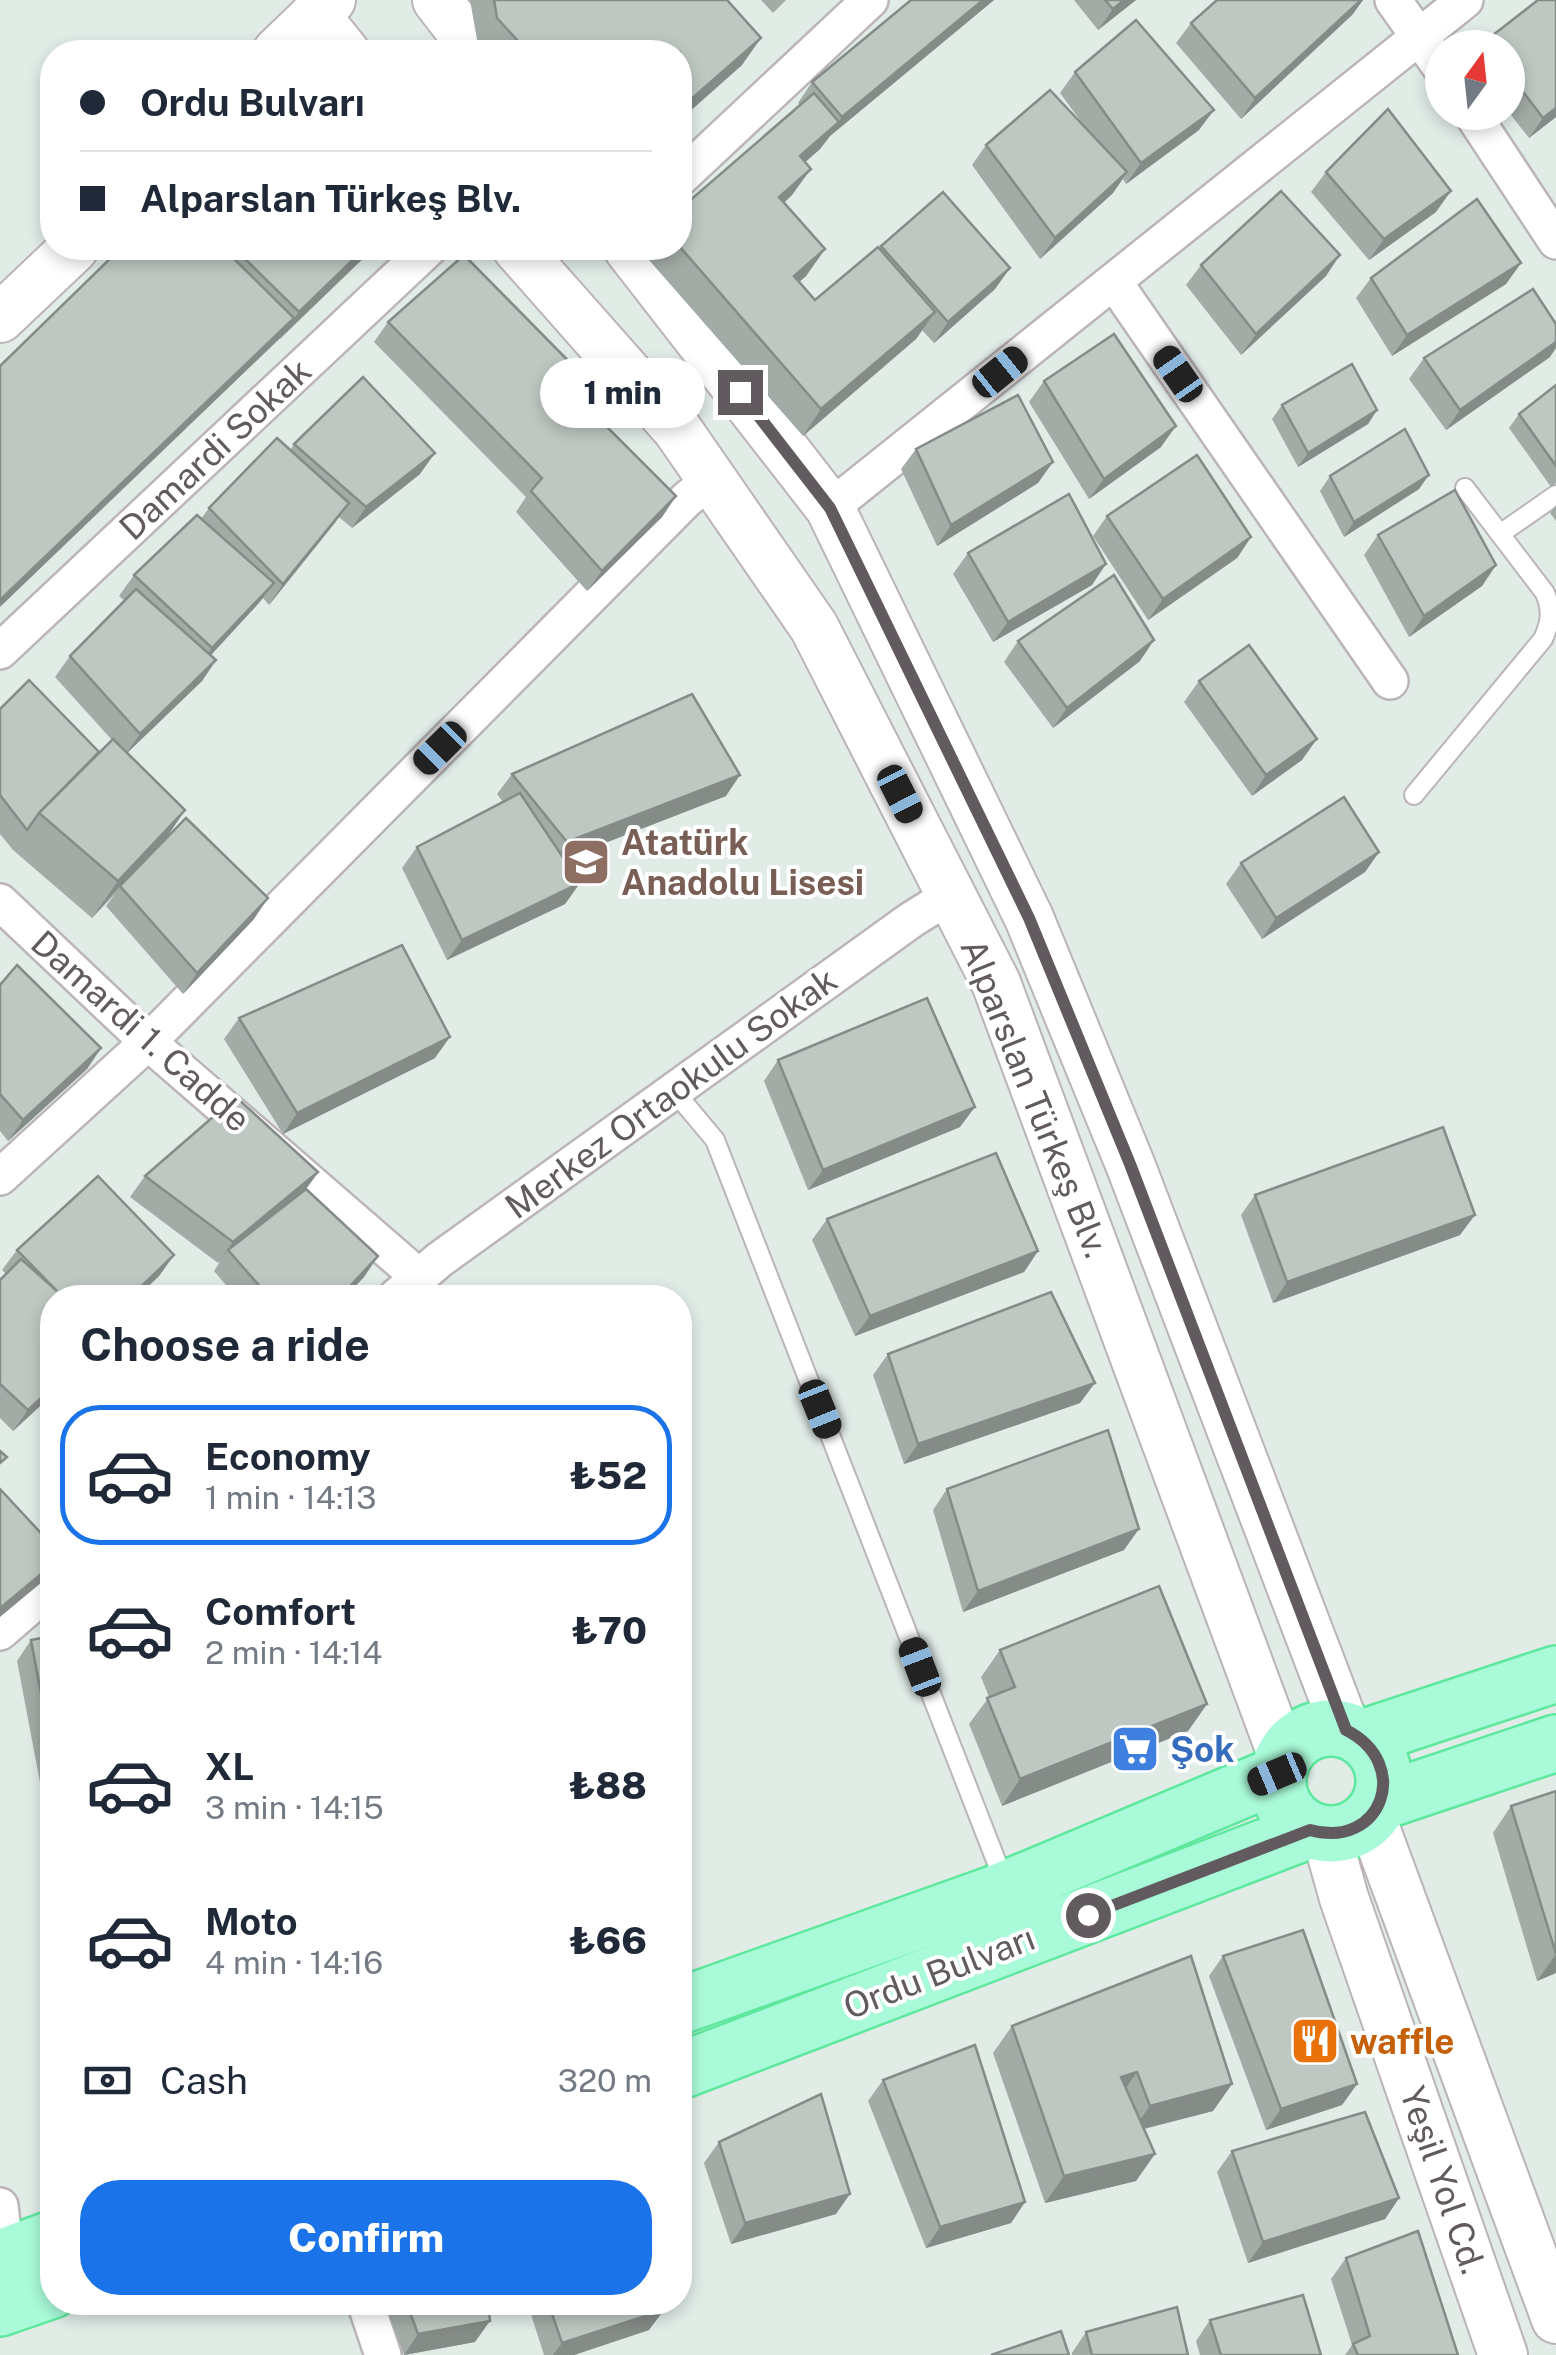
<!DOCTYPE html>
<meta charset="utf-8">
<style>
:root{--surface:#fff;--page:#f6f6f7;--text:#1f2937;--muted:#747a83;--line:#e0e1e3;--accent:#1a73e8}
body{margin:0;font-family:"Public Sans",sans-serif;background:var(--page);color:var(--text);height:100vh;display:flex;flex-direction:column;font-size:38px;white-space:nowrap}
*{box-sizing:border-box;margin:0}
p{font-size:32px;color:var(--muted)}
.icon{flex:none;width:55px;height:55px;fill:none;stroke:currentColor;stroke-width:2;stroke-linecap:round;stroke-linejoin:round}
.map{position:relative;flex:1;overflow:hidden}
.sheet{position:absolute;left:40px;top:1285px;width:652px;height:1030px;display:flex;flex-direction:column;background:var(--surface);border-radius:40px;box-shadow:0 5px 15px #0003}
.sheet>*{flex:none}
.banner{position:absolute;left:40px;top:40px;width:652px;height:220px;border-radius:40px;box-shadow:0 5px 15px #0003;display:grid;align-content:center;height:220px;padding:0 40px;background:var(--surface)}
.needle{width:65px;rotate:15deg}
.buttons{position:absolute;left:1425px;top:30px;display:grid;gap:20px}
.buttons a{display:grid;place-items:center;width:100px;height:100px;border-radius:50%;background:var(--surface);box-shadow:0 5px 15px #0003;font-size:50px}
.end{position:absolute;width:45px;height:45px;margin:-22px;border:12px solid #615a5f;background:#fff;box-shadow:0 0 0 5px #fff}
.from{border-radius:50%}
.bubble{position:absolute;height:70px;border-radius:35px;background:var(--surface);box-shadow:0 5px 15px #0003;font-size:32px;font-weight:800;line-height:70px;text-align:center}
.car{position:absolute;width:30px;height:60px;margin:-30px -15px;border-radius:12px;box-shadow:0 0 8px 2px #0007;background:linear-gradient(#222 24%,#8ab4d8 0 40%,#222 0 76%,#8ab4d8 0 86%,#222 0)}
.banner b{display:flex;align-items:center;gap:35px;height:95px;font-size:38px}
.banner b+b{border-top:2px solid var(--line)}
.banner i{width:25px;height:25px;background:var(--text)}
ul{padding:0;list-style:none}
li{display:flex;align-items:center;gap:30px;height:140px;margin:0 20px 15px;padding:0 20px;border:5px solid transparent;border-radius:40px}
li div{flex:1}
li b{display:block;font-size:38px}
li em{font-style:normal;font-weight:800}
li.on{border-color:var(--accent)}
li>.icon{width:90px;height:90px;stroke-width:1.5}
h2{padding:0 40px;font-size:45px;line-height:120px}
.pay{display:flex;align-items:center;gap:25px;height:110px;padding:0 40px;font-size:38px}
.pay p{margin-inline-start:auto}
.action{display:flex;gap:20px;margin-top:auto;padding:20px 40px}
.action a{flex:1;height:115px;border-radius:40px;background:var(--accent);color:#fff;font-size:40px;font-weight:800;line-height:115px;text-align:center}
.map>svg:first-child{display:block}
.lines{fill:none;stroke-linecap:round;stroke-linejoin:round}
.lane-casing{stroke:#bbb4b9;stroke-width:22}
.street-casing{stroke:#bbb4b9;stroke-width:40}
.secondary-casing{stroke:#bbb3b8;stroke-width:52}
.primary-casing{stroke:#5ee89f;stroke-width:60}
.lane{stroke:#fff;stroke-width:18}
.street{stroke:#fff;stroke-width:35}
.secondary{stroke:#fff;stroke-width:48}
.primary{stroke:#a9fad8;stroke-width:55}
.wall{fill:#a3aba6}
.shaded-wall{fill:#858b87}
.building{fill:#bec7c1;stroke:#858b87;stroke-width:2.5}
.route{stroke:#615a5f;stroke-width:12}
.labels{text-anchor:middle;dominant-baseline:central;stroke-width:8;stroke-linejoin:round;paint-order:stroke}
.street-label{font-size:35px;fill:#615a5f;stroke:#fff}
.education-label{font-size:35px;font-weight:bold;fill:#785e54;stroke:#fff;text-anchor:start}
.shop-label{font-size:35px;font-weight:bold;fill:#366cbe;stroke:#fff;text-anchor:start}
.food-label{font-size:35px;font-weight:bold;fill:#c56008;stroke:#fff;text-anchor:start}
</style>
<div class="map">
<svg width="1556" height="2355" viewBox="0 0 1556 2355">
<rect width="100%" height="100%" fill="#e1ece7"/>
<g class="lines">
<g class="lane-casing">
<g id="lane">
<path d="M1500,534L1556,495"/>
<path d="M1414,795L1543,639C1551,622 1552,610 1545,593L1465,488"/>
<path d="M674,1091L715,1140L1004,1881"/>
</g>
</g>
<g class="street-casing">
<g id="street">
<path d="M1393,0L1442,69"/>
<path d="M1471,112L1556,241"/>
<path d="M680,178L870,0"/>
<path d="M1114,282L1390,681"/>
<path d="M830,508L1465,0"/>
<path d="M0,651L429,248"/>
<path d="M0,902L148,1042L419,1277"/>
<path d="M0,1177L148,1042L687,499L712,479"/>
<path d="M395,1298L439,1260L911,920L951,895"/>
<path d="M0,1632L52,1587"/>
<path d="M0,2206L6,2257"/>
<path d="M365,2302L383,2355"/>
</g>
</g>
<g class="secondary-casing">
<g id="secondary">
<path d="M437,0L477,52"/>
<path d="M315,15L345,52"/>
<path d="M277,52L331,0"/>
<path d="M517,248L677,429L814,627L996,983L1283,1757"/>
<path d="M628,248L830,508L1029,918L1130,1164L1346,1730"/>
<path d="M0,318L74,248"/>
<path d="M1371,1817L1556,2319"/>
<path d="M1326,1834L1344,1898L1503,2355"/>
</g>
</g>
<g class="primary-casing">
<g id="primary">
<circle cx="1331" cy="1781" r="53"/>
<path d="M1362,1738L1556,1674"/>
<path d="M1380,1802L1556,1743"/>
<path d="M680,2006L994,1894L1277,1775"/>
<path d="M680,2071L1310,1830"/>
<path d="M0,2258L52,2239"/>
<path d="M0,2308L52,2290"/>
</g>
</g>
<use href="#lane" class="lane"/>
<use href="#street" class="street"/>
<use href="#secondary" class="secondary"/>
<use href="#primary" class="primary"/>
</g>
<g class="wall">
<path d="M470,0H727L742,65L680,120V52H485L478,45Z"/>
<path d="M761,0H786L773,13Z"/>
<path d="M994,0L830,136L820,149L805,162L792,195L784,203L825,249L806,276L799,282L815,300L881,246L1010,268L995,289L934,343L922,330L916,339L803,436L642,252L645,248H680L800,105L798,103L812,82Z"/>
<path d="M1074,0H1136L1098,30Z"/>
<path d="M1556,0V117L1529,138L1508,111V48H1480L1484,42Z"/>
<path d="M1353,14L1241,119L1176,43L1191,23Z"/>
<path d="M1075,72L1199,130L1126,184L1123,179L1113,193L1040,259L972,165L986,145L1088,131L1060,93Z"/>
<path d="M1326,172L1436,212L1369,260L1311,192Z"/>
<path d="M121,248H374L280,339Z"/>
<path d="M1521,263L1506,284L1392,356L1356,298L1371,278Z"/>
<path d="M1201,265L1326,276L1241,355L1186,285Z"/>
<path d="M388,322L676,496L662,517L587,591L516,512L526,497L374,342Z"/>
<path d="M1550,357L1446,430L1409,379L1424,358Z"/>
<path d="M1044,381L1161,447L1089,499L1029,402Z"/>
<path d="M1556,385V483L1551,487L1509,428L1519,414Z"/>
<path d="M1282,405L1377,410L1368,424L1298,467L1272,419Z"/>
<path d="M294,444L420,474L352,528L339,517L269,605L263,598L211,655L216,660L202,681L127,753L185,810L165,840L254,919L183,994L106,906L115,894L92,918L13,850L0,834V709L99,752L112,740L55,677L70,656L125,601L119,596L134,575L201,519L209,508L290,450Z"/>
<path d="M916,449L1038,483L937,546L901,469Z"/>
<path d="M1330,476L1419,489L1344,537L1320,491Z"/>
<path d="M1556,505V521L1550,513Z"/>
<path d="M1107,516L1251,537L1237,558L1148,620L1093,536Z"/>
<path d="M1378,535L1496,565L1482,586L1409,637L1364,555Z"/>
<path d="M968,553L1092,585L993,642L953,574Z"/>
<path d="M1018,641L1140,661L1053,728L1004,662Z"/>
<path d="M1199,681L1302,760L1252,796L1184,702Z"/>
<path d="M512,774L726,796L564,859L580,883L565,904L447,960L402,868L417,847L503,802L497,794Z"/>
<path d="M1379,852L1365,872L1262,939L1226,884L1241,863Z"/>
<path d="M0,985L101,1048L87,1069L8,1141L0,1131Z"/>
<path d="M239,1018L435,1058L283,1134L224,1039Z"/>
<path d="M778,1060L960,1127L808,1190L764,1081Z"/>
<path d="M318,1173L306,1189L378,1256L364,1277L344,1298H237L214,1271L221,1260L218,1263L130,1197L145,1176Z"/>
<path d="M1255,1195L1460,1235L1273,1303L1241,1215Z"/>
<path d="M827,1219L1038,1251L1024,1272L855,1336L812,1240Z"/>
<path d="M17,1250L174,1255L159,1276L136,1298H52V1395L13,1431L0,1418V1280L6,1274L2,1270Z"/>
<path d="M888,1354L1080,1403L904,1464L873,1375Z"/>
<path d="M947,1489L1124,1550L963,1612L933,1510Z"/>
<path d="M52,1636V1818L47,1819L17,1661L31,1640Z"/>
<path d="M1000,1650L1207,1704L1188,1731L1002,1806L969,1724L989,1697L981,1677Z"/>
<path d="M1556,1791V1973L1537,1981L1493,1833L1511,1806Z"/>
<path d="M1223,1956L1357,2084L1342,2105L1266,2130L1209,1976Z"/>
<path d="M1012,2026L1232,2084L1213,2111L1144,2129L1136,2181L1045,2203L993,2053Z"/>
<path d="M883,2080L1025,2202L1011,2223L926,2248L868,2101Z"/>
<path d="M719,2142L836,2214L731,2244L704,2163Z"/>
<path d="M1232,2151L1399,2198L1385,2219L1248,2263L1217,2172Z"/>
<path d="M1346,2258L1458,2355H1345L1352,2345L1331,2279Z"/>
<path d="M384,2302H488L475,2342L404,2355Z"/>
<path d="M527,2302H662L649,2330L574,2355H544Z"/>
<path d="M1210,2320L1321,2355H1200L1196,2341Z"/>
<path d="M1086,2332L1188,2355H1072V2353Z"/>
</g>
<g class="shaded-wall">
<path d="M983,0H994L830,136L820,149L782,183L800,156L836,125L842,117Z"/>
<path d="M1124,0H1136L1098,30L1113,9Z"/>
<path d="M1361,0H1363L1353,14L1241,119L1255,98Z"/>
<path d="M761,38L742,65L680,120V109Z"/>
<path d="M1556,108V117L1529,138L1543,118Z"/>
<path d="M1214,110L1199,130L1126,184L1141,163Z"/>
<path d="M811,169L792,195L760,224L779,197Z"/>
<path d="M1127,172L1113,193L1040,259L1055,238Z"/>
<path d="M1451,191L1436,212L1369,260L1384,239Z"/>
<path d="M365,248H374L0,607V600L294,318L299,312Z"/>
<path d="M825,249L806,276L775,303L794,276Z"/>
<path d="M1340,255L1326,276L1241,355L1256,334Z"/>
<path d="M1521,263L1506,284L1392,356L1407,335Z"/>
<path d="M1010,268L995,289L934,343L948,322Z"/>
<path d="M935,312L916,339L803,436L821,409Z"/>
<path d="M1556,342V348L1550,357L1446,430L1460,410Z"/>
<path d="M1377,410L1368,424L1298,467L1308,453Z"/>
<path d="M1176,426L1161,447L1089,499L1104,479Z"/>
<path d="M435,453L420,474L352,528L366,507Z"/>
<path d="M1053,462L1038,483L937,546L951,525Z"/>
<path d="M1429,475L1419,489L1344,537L1354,522Z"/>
<path d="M676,496L662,517L587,591L602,571Z"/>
<path d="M349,503L334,524L269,605L283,584Z"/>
<path d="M1251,537L1237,558L1148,620L1163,599Z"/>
<path d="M1106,564L1092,585L993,642L1008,622Z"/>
<path d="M1496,565L1482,586L1409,637L1424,616Z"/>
<path d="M274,583L259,603L198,669L212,648Z"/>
<path d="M1154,640L1140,661L1053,728L1067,708Z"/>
<path d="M216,660L202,681L125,755L140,734Z"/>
<path d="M1317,739L1302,760L1252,796L1266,775Z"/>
<path d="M740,775L726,796L553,863L567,842Z"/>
<path d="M185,810L160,847L120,886L92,918L118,881Z"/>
<path d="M1379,852L1365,872L1262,939L1276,918Z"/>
<path d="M580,883L565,904L447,960L462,940Z"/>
<path d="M268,898L254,919L183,994L197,973Z"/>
<path d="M450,1037L435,1058L283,1134L297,1113Z"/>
<path d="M101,1048L87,1069L8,1141L23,1120Z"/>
<path d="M975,1107L960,1127L808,1190L823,1170Z"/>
<path d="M318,1172L303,1193L228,1250L218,1263L233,1242Z"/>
<path d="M1475,1215L1460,1235L1273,1303L1287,1282Z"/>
<path d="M1038,1251L1024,1272L855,1336L870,1316Z"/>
<path d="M174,1255L159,1276L136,1298H129Z"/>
<path d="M378,1256L364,1277L344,1298H339Z"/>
<path d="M1095,1383L1080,1403L904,1464L918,1444Z"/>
<path d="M52,1388V1395L13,1431L28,1410Z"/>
<path d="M1139,1529L1124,1550L963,1612L978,1591Z"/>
<path d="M52,1565V1571L48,1577L0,1617V1608Z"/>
<path d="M1207,1704L1188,1731L1002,1806L1020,1779Z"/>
<path d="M1556,1954V1973L1537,1981Z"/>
<path d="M1137,2072L1119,2098L1121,2077Z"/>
<path d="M1232,2084L1213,2111L1131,2132L1150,2106Z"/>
<path d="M1357,2084L1342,2105L1266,2130L1281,2109Z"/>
<path d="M1155,2154L1136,2181L1045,2203L1064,2176Z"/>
<path d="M850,2194L836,2214L731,2244L745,2223Z"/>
<path d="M1399,2198L1385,2219L1248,2263L1263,2242Z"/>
<path d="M1025,2202L1011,2223L926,2248L940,2227Z"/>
<path d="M664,2310L649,2330L574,2355H553L562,2343Z"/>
<path d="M490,2321L475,2342L404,2355L418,2334Z"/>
</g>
<g class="building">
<path d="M494,0H727L761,38L680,109V52H528L497,18Z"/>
<path d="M911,0H983L842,117L812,82Z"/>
<path d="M1105,0H1124L1113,9Z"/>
<path d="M1217,0H1361L1255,98L1191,23Z"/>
<path d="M1538,0H1556V108L1543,118L1508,72V48H1488L1484,42Z"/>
<path d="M1136,20L1214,110L1141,163L1075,72Z"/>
<path d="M1050,90L1127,172L1055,238L986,145Z"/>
<path d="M814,93L839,122L800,156L811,169L779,197L825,249L794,276L815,300L878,247L935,312L821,409L680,247V209Z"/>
<path d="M1388,109L1451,191L1384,239L1326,172Z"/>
<path d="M1281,191L1340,255L1256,334L1201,265Z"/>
<path d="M943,192L1010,268L948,322L881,246Z"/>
<path d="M1477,199L1521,263L1407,335L1371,278Z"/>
<path d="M121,248H223L294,318L0,600V366Z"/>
<path d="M234,248H365L299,312Z"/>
<path d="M464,255L611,404L598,418L676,496L602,571L531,491L542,478L388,322Z"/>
<path d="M1533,289L1556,324V342L1460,410L1424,358Z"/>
<path d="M1114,334L1176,426L1104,479L1044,381Z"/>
<path d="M1352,364L1377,410L1308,453L1282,405Z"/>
<path d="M363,377L435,453L366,507L294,444Z"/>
<path d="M1556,385V466L1519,414Z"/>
<path d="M1018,395L1053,462L951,525L916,449Z"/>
<path d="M1405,429L1429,475L1354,522L1330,476Z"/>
<path d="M277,438L349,503L283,584L209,508Z"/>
<path d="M1197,455L1251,537L1163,599L1107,516Z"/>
<path d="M1455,490L1496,565L1424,616L1378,535Z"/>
<path d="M1069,494L1106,564L1008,622L968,553Z"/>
<path d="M197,515L274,583L212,648L134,575Z"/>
<path d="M1114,575L1154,640L1067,708L1018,641Z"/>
<path d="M136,589L216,660L140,734L70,656Z"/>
<path d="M1249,645L1317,739L1266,775L1199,681Z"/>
<path d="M29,680L99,752L39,813L27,830L0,795V709Z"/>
<path d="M692,694L740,775L567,842L512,774Z"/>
<path d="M113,739L185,810L118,881L39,813Z"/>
<path d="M520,793L580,883L462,940L417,847Z"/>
<path d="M1344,797L1379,852L1276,918L1241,863Z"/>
<path d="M186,818L268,898L197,973L120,886Z"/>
<path d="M402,945L450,1037L297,1113L239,1018Z"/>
<path d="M17,965L101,1048L23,1120L0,1094V985Z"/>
<path d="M927,998L975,1107L823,1170L778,1060Z"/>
<path d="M236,1097L318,1172L233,1242L145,1176Z"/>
<path d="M1443,1127L1475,1215L1287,1282L1255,1195Z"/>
<path d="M996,1153L1038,1251L870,1316L827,1219Z"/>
<path d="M98,1176L174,1255L129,1298H52V1388L28,1410L0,1384V1280L21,1259L57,1291L17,1250Z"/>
<path d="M306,1189L378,1256L339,1298H270L228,1250Z"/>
<path d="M1051,1292L1095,1383L918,1444L888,1354Z"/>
<path d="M1108,1430L1139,1529L978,1591L947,1489Z"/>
<path d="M0,1451L7,1457L0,1463Z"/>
<path d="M0,1489L52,1545V1565L0,1608Z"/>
<path d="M1159,1586L1207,1704L1020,1779L987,1698L1015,1687L1000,1650Z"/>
<path d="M52,1636V1752L31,1640Z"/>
<path d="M1556,1791V1954L1511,1806Z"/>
<path d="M1303,1930L1357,2084L1281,2109L1223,1956Z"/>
<path d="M1191,1956L1232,2084L1150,2106L1137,2072L1121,2077L1155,2154L1064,2176L1012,2026Z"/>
<path d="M975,2045L1025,2202L940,2227L883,2080Z"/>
<path d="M821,2094L850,2194L745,2223L719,2142Z"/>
<path d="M1365,2112L1399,2198L1263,2242L1232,2151Z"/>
<path d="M1418,2231L1458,2355H1358L1353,2344L1370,2336L1346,2258Z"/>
<path d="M1303,2295L1321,2355H1221L1210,2320Z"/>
<path d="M406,2302H488L490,2321L418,2334Z"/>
<path d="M548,2302H662L664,2310L562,2343Z"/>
<path d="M1177,2307L1188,2355H1092L1086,2332Z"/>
<path d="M1061,2331L1069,2355H991Z"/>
</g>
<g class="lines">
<path class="route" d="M740,392L830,508L1029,918L1130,1164L1346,1730C1413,1764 1382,1850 1310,1830L1088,1915"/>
</g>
<defs>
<g id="school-square" transform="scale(2.5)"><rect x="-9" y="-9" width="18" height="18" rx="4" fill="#8d6e63" stroke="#fff"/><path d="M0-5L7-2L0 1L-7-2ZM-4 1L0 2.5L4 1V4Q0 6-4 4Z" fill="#fff"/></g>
<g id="supermarket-square" transform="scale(2.5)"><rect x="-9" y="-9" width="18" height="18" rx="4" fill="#3f7fe0" stroke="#fff"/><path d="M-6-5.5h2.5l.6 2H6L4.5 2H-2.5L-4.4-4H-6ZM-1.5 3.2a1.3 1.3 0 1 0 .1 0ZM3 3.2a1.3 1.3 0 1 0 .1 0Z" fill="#fff"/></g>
<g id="restaurant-square" transform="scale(2.5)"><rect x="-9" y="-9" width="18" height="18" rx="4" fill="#e8710a" stroke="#fff"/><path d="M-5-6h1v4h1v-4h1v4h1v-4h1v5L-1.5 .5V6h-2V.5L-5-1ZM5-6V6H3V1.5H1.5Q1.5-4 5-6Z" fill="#fff"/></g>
</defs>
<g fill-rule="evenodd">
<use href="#school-square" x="586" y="862"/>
<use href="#supermarket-square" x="1135" y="1749"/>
<use href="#restaurant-square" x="1315" y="2041"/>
</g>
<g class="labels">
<g class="street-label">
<text transform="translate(215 449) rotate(-43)">Damardi Sokak</text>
<text transform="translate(141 1031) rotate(42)">Damardi 1. Cadde</text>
<text transform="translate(671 1093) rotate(-36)">Merkez Ortaokulu Sokak</text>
<text transform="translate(1035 1098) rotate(68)">Alparslan Türkeş Blv.</text>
<text transform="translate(939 1972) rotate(-21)">Ordu Bulvarı</text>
<text transform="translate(1443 2180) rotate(71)">Yeşil Yol Cd.</text>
</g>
<g class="education-label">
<text x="621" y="842">Atatürk<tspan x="621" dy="40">Anadolu Lisesi</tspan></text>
</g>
<g class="shop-label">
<text x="1170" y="1749">Şok</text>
</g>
<g class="food-label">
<text x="1350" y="2041">waffle</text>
</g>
</g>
</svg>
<div class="buttons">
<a><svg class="needle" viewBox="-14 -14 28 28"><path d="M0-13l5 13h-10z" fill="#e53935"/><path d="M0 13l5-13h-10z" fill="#747a83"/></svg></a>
</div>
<i class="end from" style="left:1088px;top:1915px"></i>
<i class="end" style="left:740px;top:392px"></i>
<div class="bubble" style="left:540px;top:358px;width:165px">1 min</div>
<i class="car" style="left:1000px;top:372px;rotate:51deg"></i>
<i class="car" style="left:1178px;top:374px;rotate:325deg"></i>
<i class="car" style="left:440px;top:748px;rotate:225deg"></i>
<i class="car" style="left:900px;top:794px;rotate:153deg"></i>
<i class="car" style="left:820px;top:1409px;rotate:158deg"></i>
<i class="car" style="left:920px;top:1667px;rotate:339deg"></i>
<i class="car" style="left:1277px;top:1774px;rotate:247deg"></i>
<div class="banner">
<b><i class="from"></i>Ordu Bulvarı</b>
<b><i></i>Alparslan Türkeş Blv.</b>
</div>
<section class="sheet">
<h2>Choose a ride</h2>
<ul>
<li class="on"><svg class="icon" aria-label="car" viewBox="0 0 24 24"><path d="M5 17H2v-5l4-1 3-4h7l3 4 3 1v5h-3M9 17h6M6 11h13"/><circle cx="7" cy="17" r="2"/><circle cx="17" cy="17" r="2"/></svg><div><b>Economy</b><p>1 min · 14:13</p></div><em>₺52</em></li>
<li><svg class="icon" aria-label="car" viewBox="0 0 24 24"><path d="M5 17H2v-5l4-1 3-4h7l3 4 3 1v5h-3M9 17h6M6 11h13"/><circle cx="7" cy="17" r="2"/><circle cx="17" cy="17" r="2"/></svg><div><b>Comfort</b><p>2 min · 14:14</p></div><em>₺70</em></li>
<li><svg class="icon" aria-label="car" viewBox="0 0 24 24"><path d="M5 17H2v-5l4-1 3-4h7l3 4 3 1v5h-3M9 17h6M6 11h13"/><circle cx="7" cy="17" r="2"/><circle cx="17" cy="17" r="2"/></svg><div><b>XL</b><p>3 min · 14:15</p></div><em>₺88</em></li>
<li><svg class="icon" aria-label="car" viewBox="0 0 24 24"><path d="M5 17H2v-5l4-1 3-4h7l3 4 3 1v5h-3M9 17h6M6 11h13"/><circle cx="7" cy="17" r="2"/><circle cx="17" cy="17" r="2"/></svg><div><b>Moto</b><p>4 min · 14:16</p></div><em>₺66</em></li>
</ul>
<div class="pay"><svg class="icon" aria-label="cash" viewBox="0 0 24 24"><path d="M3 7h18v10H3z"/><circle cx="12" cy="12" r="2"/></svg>Cash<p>320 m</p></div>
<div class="action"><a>Confirm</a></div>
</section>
</div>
